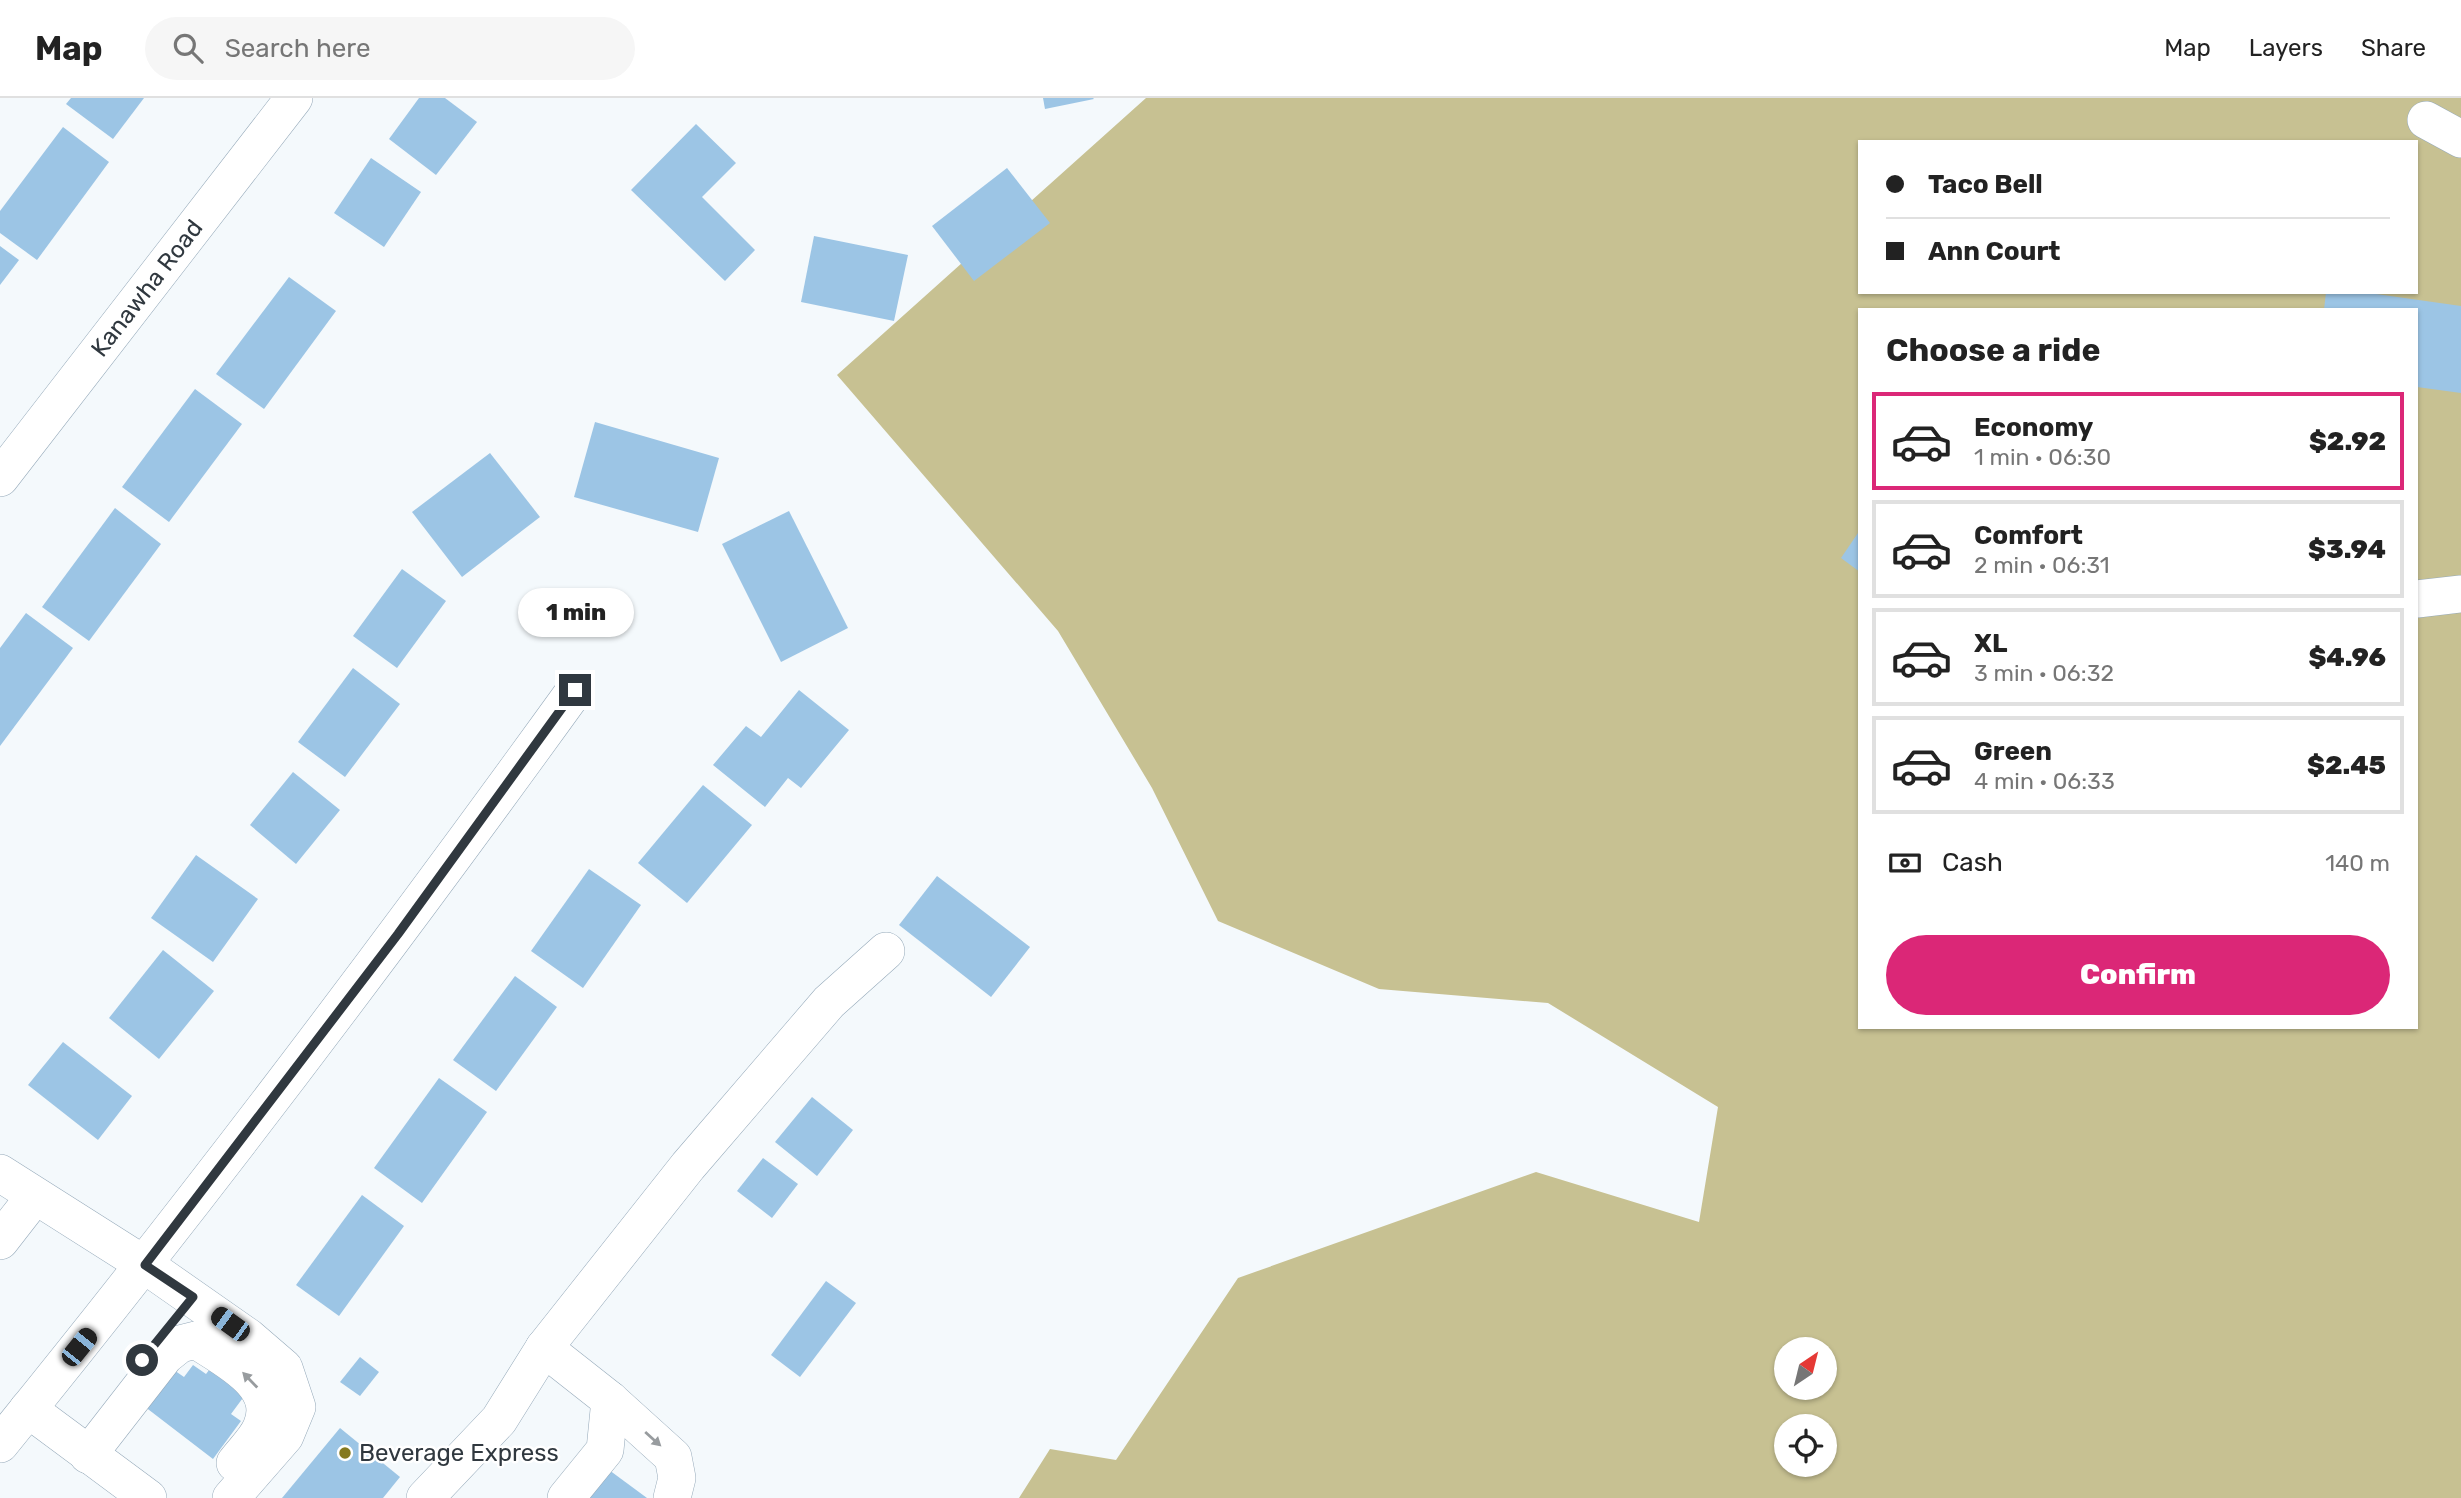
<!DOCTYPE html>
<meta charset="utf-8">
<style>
:root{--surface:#fff;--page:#f6f6f6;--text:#222;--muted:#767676;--line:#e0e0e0;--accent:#db2777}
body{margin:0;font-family:Rubik,sans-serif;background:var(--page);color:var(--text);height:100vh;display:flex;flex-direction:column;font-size:26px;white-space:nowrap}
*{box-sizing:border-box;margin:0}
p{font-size:23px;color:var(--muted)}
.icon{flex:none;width:38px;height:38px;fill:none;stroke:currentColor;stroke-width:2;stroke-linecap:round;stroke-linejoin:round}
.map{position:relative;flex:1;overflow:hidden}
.panel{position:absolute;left:1858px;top:210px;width:560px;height:721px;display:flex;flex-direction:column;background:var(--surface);border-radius:0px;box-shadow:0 2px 5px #0004}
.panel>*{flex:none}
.hud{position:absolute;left:1858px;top:42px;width:560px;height:154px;border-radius:0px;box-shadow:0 2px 5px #0004;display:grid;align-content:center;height:154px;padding:0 28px;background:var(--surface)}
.needle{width:46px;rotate:35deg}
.buttons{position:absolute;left:1774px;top:1239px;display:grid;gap:14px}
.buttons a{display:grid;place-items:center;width:63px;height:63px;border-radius:50%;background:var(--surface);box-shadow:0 2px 5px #0004;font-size:35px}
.end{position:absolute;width:32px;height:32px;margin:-16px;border:9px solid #30383f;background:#fff;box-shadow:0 0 0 4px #fff}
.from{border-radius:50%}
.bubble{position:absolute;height:49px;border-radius:24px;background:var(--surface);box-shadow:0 2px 5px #0004;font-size:23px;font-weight:800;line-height:49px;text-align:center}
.car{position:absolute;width:21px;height:42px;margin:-21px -10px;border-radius:9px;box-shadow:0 0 5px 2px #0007;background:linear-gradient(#222 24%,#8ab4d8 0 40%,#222 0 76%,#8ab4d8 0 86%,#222 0)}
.hud b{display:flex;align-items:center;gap:24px;height:66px;font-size:26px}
.hud b+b{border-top:2px solid var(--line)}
.hud i{width:18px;height:18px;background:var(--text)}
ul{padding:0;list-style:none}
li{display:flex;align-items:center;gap:21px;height:98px;margin:0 14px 10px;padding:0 14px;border:4px solid var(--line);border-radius:0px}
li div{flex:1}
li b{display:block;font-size:26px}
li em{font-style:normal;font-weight:800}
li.active{border-color:var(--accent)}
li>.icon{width:63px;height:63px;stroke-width:1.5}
h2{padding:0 28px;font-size:32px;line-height:84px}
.pay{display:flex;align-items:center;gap:18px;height:77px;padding:0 28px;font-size:26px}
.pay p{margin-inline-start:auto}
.action{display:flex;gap:14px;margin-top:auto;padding:14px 28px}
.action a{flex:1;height:80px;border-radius:42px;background:var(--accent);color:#fff;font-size:28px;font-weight:800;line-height:80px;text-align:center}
header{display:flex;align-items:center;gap:42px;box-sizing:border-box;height:98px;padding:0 35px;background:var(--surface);border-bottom:2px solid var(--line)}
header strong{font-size:33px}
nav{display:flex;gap:38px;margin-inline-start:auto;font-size:24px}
.search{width:490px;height:63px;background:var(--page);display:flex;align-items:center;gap:18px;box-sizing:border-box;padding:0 24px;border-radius:38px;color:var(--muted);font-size:26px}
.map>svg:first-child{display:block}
.forest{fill:#c7c192;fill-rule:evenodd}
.building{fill:#9cc5e5}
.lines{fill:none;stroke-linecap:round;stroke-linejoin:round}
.minor-casing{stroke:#96aaba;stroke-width:38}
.minor{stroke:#fff;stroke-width:37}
.oneway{fill:#989c9f}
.route{stroke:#30383f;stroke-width:9}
.poi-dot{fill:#85791f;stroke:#fff;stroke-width:2.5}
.labels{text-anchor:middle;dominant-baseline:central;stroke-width:5;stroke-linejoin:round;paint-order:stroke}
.street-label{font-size:24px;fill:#30383f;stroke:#fff}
.poi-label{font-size:24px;fill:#30383f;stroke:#fff;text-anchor:start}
</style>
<header>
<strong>Map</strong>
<div class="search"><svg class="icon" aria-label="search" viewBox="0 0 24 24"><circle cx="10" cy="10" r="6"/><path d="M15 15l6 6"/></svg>Search here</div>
<nav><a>Map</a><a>Layers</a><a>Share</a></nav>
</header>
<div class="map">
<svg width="2461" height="1400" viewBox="0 0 2461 1400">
<rect width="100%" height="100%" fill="#f4f9fc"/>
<path class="forest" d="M1146,0H2461V1400H1019L1050,1351L1116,1362L1238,1180L1536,1074L1699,1124L1718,1009L1548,905L1379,891L1218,823L1152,690L1058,533L837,277ZM1860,44H2417V194H1860ZM1860,212H2417V929H1860ZM1787,1251H1825V1290H1787ZM1787,1328H1825V1367H1787Z"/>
<g class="building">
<path d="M71,0H144L113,41L66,6Z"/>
<path d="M419,0H445L477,24L436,77L389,41Z"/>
<path d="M1043,0H1093L1094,1L1045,11Z"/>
<path d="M696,26L736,65L702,99L755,152L725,183L631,92Z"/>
<path d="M63,29L109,64L37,162L0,135V113Z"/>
<path d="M371,60L421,94L384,149L334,115Z"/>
<path d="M1007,70L1050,125L974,183L932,128Z"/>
<path d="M814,138L908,157L894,223L801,204Z"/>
<path d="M0,148L19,162L0,187Z"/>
<path d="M289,179L336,213L264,311L216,276Z"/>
<path d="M2326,194H2362L2461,208V295L2417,289V212H2324Z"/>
<path d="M195,291L242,326L169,424L122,389Z"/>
<path d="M595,324L719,360L698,434L574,399Z"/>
<path d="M490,355L540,419L462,479L412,414Z"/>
<path d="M115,410L161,446L89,543L42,509Z"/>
<path d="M789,413L848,530L781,564L722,446Z"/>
<path d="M1860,432V474L1841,460Z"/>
<path d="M402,471L446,503L397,570L353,538Z"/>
<path d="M26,515L73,550L0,648V550Z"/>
<path d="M353,570L400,606L345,679L298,644Z"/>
<path d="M799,592L849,632L801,690L788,680L765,709L713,667L746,628L761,639Z"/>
<path d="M293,674L340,712L296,766L250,727Z"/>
<path d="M703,687L752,727L687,805L638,765Z"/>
<path d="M196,757L258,801L213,864L151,820Z"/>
<path d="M589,771L641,807L583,890L531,853Z"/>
<path d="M937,778L1030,849L991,899L899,827Z"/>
<path d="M163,852L214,893L159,961L109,920Z"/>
<path d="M515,878L557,909L496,993L453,962Z"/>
<path d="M63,944L132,998L98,1042L28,987Z"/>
<path d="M439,980L487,1014L422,1105L374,1070Z"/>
<path d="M812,999L853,1032L817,1078L775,1044Z"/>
<path d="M763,1060L798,1086L772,1120L737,1093Z"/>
<path d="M362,1097L404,1128L339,1218L296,1187Z"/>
<path d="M826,1183L856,1205L800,1279L771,1257Z"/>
<path d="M360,1259L379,1274L360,1298L340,1284Z"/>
<path d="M193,1267L206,1276L213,1267L248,1293L231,1316L241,1323L213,1361L140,1305L168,1268L184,1279Z"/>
<path d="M340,1330L400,1379L383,1400H282Z"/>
<path d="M605,1369L647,1400H582Z"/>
</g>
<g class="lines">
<g class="minor-casing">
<g id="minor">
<path d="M2426,22L2461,41"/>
<path id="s1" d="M0,380L294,0"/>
<path d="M2417,501L2461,496"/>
<path d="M0,1075L145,1167L248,1239L284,1270L297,1309L285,1338L231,1400"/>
<path d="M0,1143L35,1098"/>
<path d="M544,1250L610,1302L673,1359L677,1380L672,1400"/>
<path d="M28,1311L148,1400"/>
<path d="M0,1346C200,1100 390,848 575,592"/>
<path d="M88,1357L165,1258L180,1246L196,1242C226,1262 280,1287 261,1330C256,1342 243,1354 235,1365"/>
<path d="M425,1400L499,1322L544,1250L688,1068L829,904L886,853"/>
<path d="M566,1400L605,1352L610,1302"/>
</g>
</g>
<use href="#minor" class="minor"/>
</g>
<defs><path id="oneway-solid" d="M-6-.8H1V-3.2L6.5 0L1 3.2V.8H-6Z" transform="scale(1.75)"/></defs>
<g class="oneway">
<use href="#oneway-solid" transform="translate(250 1282) rotate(-134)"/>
<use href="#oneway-solid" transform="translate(653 1341) rotate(42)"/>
</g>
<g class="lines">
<path class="route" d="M142,1262L193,1199L145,1167L398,836L575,592"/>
</g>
<circle class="poi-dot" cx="345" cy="1355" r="7"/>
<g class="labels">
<g class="street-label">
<text stroke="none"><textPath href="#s1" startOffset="240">Kanawha Road</textPath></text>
</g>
<g class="poi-label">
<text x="359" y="1355">Beverage Express</text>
</g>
</g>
</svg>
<div class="buttons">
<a><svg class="needle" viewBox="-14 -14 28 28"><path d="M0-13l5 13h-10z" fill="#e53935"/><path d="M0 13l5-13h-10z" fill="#767676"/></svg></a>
<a><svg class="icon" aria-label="locate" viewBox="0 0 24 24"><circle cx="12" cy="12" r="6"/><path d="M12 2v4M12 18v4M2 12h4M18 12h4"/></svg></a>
</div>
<i class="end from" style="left:142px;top:1262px"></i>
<i class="end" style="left:575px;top:592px"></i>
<div class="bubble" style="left:518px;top:490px;width:116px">1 min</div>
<i class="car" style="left:230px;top:1226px;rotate:306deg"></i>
<i class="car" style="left:79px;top:1249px;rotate:39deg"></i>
<div class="hud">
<b><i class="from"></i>Taco Bell</b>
<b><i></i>Ann Court</b>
</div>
<section class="panel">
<h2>Choose a ride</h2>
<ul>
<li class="active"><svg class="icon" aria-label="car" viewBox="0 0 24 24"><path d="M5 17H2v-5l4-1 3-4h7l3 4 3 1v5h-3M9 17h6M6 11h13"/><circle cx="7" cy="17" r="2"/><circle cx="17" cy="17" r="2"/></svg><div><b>Economy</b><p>1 min · 06:30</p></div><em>$2.92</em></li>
<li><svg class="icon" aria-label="car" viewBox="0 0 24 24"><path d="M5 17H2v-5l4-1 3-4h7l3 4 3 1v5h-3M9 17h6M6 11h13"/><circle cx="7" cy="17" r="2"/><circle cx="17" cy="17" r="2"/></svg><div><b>Comfort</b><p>2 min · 06:31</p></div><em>$3.94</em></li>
<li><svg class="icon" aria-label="car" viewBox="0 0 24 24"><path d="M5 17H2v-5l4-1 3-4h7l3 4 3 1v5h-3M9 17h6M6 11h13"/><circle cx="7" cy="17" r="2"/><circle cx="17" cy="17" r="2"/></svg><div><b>XL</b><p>3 min · 06:32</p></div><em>$4.96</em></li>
<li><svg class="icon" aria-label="car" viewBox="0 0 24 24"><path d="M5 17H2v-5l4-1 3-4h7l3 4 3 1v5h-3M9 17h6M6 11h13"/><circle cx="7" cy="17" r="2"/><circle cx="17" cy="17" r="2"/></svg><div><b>Green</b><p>4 min · 06:33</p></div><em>$2.45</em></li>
</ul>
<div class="pay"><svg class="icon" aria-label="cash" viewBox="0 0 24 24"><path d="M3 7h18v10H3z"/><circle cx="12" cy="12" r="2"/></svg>Cash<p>140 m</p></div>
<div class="action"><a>Confirm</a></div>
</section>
</div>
